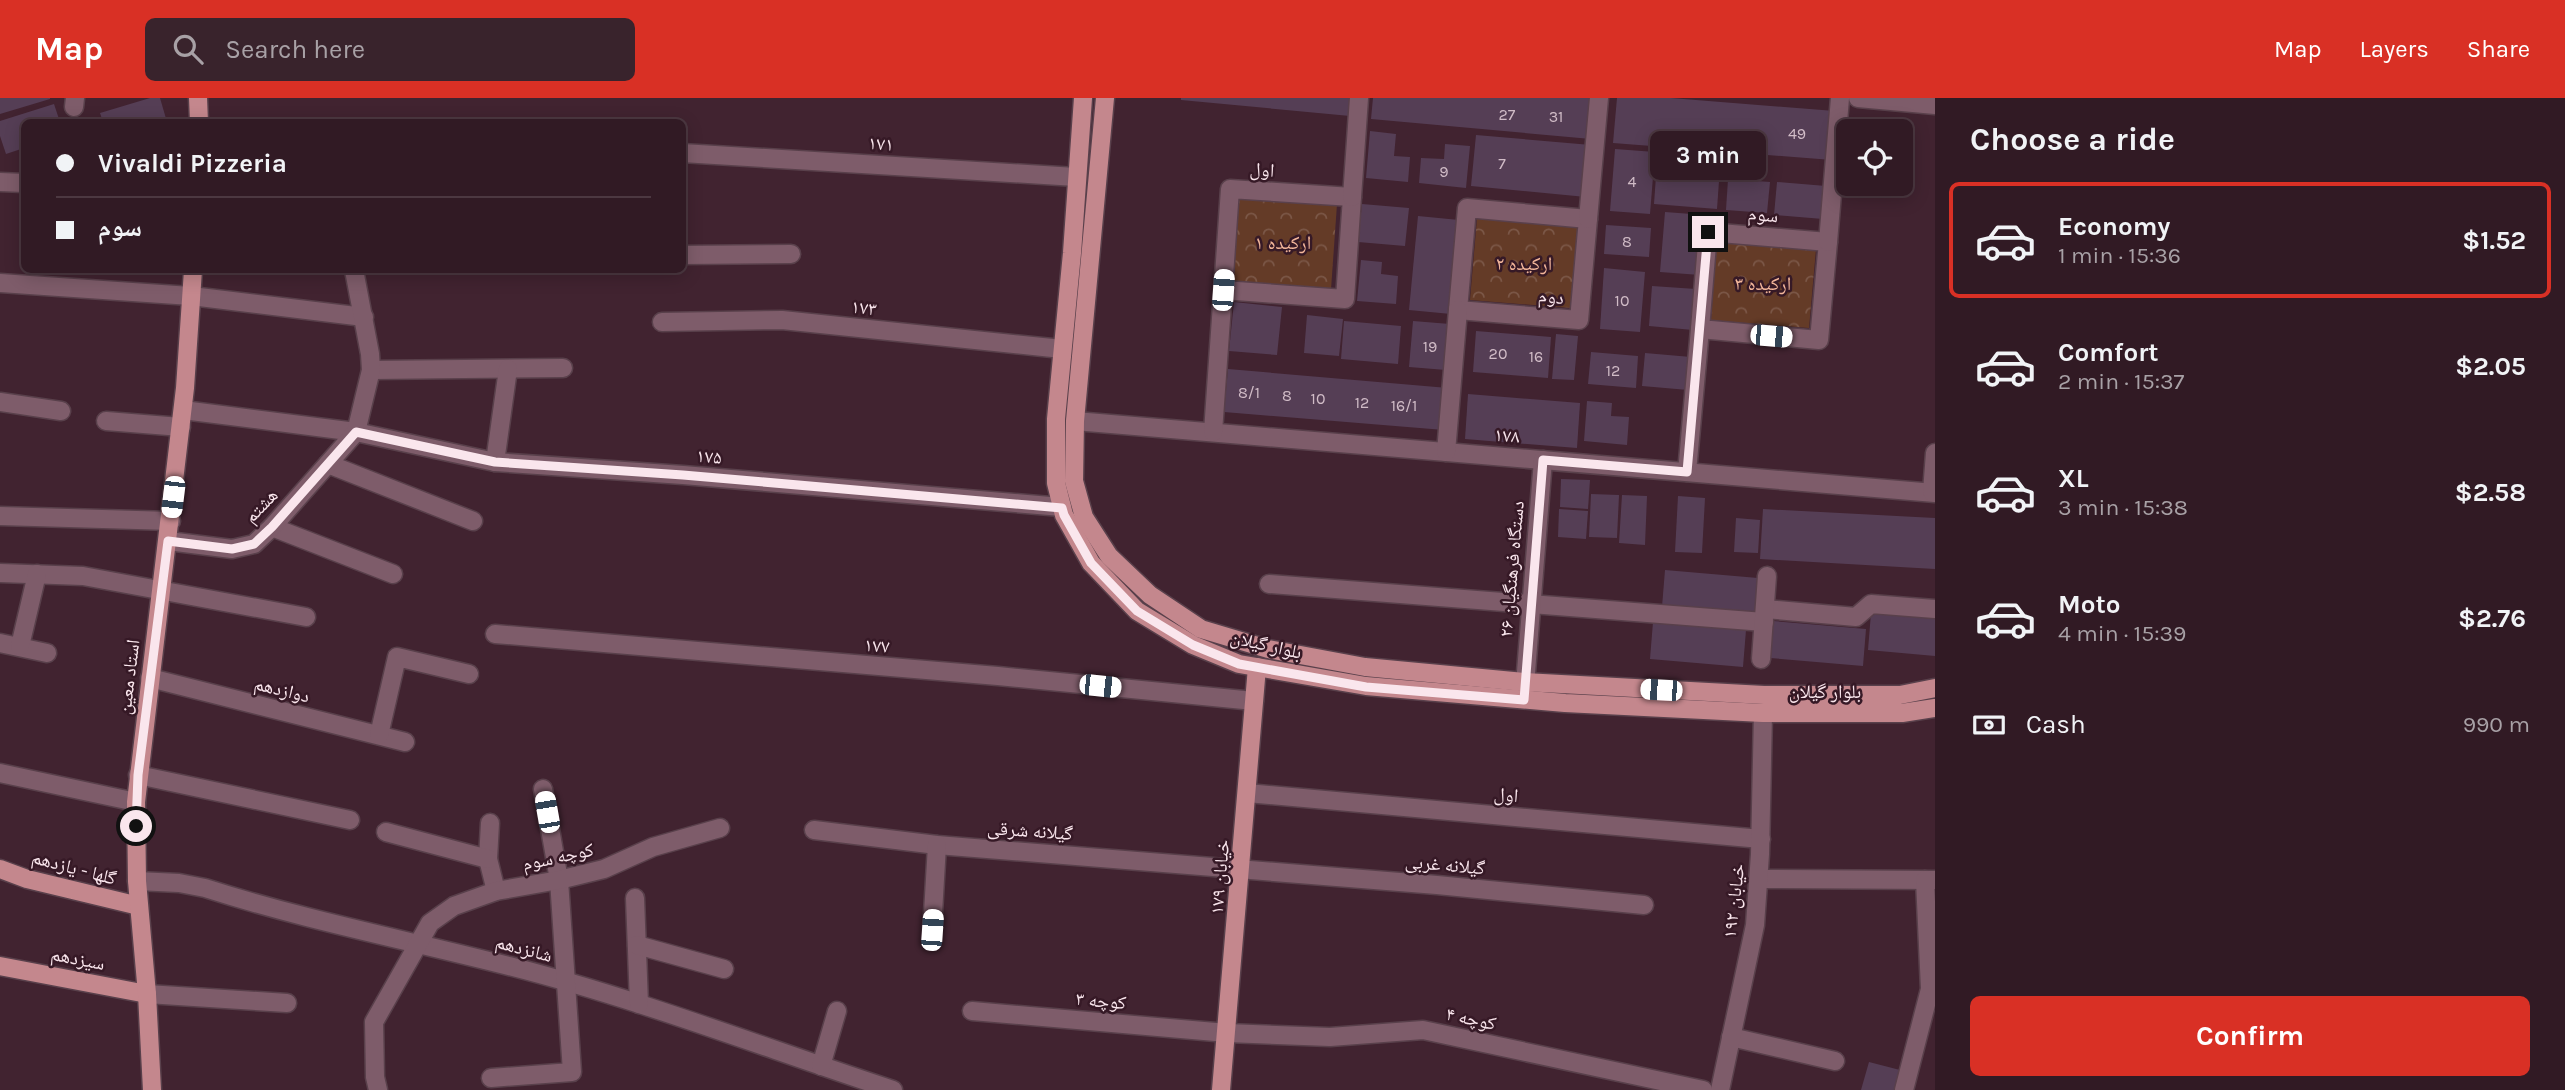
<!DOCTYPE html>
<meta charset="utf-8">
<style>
:root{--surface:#311a24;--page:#39232c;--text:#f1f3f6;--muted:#a8a1a6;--line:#4c3841;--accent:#d93025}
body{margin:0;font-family:Karla,"Noto Naskh Arabic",sans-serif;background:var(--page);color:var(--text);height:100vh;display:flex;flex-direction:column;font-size:26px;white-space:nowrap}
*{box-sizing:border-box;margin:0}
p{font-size:23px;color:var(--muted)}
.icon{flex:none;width:38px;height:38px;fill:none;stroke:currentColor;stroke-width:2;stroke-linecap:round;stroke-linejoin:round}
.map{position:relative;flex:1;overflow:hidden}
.sheet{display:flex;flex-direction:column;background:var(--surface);width:630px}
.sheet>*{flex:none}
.top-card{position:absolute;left:21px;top:21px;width:665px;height:154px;border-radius:10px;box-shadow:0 4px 18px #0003,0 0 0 2px var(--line);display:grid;align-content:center;height:154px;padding:0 35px;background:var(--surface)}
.fabs{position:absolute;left:1836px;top:21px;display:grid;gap:14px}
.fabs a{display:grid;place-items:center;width:77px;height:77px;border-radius:10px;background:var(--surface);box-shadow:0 4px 18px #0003,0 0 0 2px var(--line);font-size:35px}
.end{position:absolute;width:32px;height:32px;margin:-16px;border:9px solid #fae6ed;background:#111;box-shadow:0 0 0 4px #111}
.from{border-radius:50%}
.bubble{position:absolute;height:49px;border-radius:10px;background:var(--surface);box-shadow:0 4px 18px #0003,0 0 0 2px var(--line);font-size:23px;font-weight:700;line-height:49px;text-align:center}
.car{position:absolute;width:21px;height:42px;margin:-21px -10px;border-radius:9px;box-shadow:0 0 5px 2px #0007;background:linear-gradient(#fff 24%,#345 0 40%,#fff 0 76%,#345 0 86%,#fff 0)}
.top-card b{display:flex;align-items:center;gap:24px;height:66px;font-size:26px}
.top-card b+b{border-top:2px solid var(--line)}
.top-card i{width:18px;height:18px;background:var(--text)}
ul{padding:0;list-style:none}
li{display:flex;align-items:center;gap:21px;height:116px;margin:0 14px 10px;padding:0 21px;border:4px solid transparent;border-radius:10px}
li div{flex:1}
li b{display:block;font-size:26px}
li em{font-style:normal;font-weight:700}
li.on{border-color:var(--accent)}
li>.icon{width:63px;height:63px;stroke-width:1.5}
h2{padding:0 35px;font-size:32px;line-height:84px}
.pay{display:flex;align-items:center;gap:18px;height:77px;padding:0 35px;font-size:26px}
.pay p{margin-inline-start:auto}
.primary-button{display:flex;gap:14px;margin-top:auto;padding:14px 35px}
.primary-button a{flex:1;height:80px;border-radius:10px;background:var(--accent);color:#fff;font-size:28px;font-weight:700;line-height:80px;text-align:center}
header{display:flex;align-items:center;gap:42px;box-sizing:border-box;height:98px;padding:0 35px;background:var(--accent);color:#fff}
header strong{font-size:33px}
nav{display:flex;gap:38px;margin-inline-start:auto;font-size:24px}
.search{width:490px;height:63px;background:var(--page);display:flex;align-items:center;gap:18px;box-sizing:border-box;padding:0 24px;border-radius:10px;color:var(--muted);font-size:26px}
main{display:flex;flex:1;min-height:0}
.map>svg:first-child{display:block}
.park{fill:url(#park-crowns)}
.building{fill:#553e55}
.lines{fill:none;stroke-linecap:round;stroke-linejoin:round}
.minor-casing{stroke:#59404b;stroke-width:21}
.major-casing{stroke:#59404b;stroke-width:21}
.minor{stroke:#7e5c6a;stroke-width:18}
.major{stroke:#c4878d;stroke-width:18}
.route{stroke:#fae6ed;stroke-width:9}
.labels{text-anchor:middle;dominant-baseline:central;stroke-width:5;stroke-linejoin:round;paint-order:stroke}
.number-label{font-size:16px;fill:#d1bcc7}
.street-label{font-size:19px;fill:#fae6ed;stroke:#361926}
.park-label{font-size:19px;fill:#f3b69a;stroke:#361926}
</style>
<header>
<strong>Map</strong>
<div class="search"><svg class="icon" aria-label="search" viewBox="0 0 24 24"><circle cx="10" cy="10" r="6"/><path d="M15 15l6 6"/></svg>Search here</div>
<nav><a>Map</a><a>Layers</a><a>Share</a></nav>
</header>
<main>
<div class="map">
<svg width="1935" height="992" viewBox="0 0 1935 992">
<defs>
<pattern id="park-crowns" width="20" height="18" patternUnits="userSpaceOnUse" patternTransform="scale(1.75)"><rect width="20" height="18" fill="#643b27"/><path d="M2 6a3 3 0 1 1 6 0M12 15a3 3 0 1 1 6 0" fill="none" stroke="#7b5747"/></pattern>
</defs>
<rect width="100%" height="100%" fill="#412330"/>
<g class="park">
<path d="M1235,98L1337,106L1331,191L1229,184Z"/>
<path d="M1477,121L1578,129L1571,210L1470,202Z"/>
<path d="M1717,142L1816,151L1809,230L1711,222Z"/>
</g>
<g class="building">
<path d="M0,0H50V1L0,16Z"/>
<path d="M150,0H160L167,24H103L100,15Z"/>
<path d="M1181,0H1351L1350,18L1181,2Z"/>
<path d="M1373,0H1595L1591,41L1371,21Z"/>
<path d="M1617,0H1671L1835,13L1832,62L1613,45Z"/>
<path d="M54,6L60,24H24V50L6,56L0,38V23Z"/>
<path d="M1370,33L1396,36L1394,58L1410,59L1408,84L1366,80Z"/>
<path d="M1476,37L1591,47L1586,99L1471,88Z"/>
<path d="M1445,46L1470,48L1466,90L1419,85L1421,60L1444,61Z"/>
<path d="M1615,51L1655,54L1650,116L1610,113Z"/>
<path d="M1657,64L1720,69L1717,111L1654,106Z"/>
<path d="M1728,81L1770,84L1767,115L1726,112Z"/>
<path d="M1777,84L1826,88L1823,121L1774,117Z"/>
<path d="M1362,106L1409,110L1405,148L1358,144Z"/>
<path d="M1665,114L1705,117L1700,177L1660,174Z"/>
<path d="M1418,118L1459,122L1451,216L1409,212Z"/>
<path d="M1606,127L1651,130L1649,159L1604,156Z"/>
<path d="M1361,162L1382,164L1381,176L1398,178L1396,206L1357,203Z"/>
<path d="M1604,170L1645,174L1640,234L1600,231Z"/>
<path d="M1652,188L1696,191L1693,232L1649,228Z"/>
<path d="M1234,204L1282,209L1277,257L1229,253Z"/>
<path d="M1307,217L1343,221L1339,258L1304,255Z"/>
<path d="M1344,223L1401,228L1398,266L1341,261Z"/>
<path d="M1413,223L1450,226L1446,272L1409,269Z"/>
<path d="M1476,233L1551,239L1548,280L1473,274Z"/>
<path d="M1556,236L1578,238L1574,282L1552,281Z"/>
<path d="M1591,254L1638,258L1636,290L1588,286Z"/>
<path d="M1645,255L1691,259L1688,292L1642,288Z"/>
<path d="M1228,271L1448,290L1444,332L1224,314Z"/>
<path d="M1468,296L1580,305L1577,350L1465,341Z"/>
<path d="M1587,303L1612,305L1611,318L1629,319L1627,347L1584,343Z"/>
<path d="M1561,381L1590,382L1588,411L1560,409Z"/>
<path d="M1591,396L1619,397L1617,440L1589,439Z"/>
<path d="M1622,397L1647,398L1645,447L1619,445Z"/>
<path d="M1678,398L1705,400L1702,455L1675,454Z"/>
<path d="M1559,411L1588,413L1586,441L1558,439Z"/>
<path d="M1763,411L1935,420V471L1760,461Z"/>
<path d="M1736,420L1760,422L1758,455L1734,454Z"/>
<path d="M1665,472L1758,480L1755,517L1662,509Z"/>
<path d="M1871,515L1935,521V558L1868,552Z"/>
<path d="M1773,523L1866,531L1863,568L1770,560Z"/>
<path d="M1653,524L1746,532L1743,569L1650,561Z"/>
<path d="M1869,964L1900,972L1894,992H1861Z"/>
</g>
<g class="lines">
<g class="minor-casing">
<g id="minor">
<path d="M1858,0L1935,7"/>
<path d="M74,9L75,0"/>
<path d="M682,55L1076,79"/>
<path d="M0,84L24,85"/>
<path d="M1230,91L1352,99L1345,201L1223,192Z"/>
<path d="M1352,99L1359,0"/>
<path d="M1467,110L1588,121L1579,222L1458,212Z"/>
<path d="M1588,121L1599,0"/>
<path d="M1708,134L1828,144L1819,242L1700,231Z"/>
<path d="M1828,144L1840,0"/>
<path d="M682,157L791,156"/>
<path d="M0,185L191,198L364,219"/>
<path d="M662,224L782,222L1062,251"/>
<path d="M371,272L563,270"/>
<path d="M0,304L61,313"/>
<path d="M183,312L356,334L495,364L683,377L1062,409"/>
<path d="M106,323L181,329"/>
<path d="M1075,323L1935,395"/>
<path d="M1213,334L1223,192"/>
<path d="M1446,354L1458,212"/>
<path d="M495,364L508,271"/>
<path d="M328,366L473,423"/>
<path d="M1687,374L1700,231"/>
<path d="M1932,394L1935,355"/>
<path d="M0,418L171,423"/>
<path d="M272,429L393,476"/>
<path d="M168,443L232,451L254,446L272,429L356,334L371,272L370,256L354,172"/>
<path d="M0,475L83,478L306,519"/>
<path d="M1269,486L1764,524"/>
<path d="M1765,511L1856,519L1871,506L1935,511"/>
<path d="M495,536L998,578L1254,603"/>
<path d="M0,545L47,555"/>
<path d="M20,548L37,476"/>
<path d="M1761,561L1767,478"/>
<path d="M150,580L405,644"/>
<path d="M1524,599L1543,362"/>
<path d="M379,637L397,559L469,576"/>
<path d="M0,675L136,704"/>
<path d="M138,677L350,722"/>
<path d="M1247,695L1761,741"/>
<path d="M490,725L488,761L496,793"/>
<path d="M814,732L937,747L1437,787L1644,807"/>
<path d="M386,734L488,761"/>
<path d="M1759,781L1935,782"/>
<path d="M137,783L179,785L205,790C305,822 407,842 509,868C639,901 765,950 893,992"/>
<path d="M635,800L639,906"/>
<path d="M932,832L937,747"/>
<path d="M637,847L724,871"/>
<path d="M147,896L287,905"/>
<path d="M972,913L1227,935L1330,939L1423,932L1703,992"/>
<path d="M1731,939L1835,963"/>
<path d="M821,968L837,913"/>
<path d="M491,980L572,974L559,782L543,691"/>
<path d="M378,992L375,979L374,924L430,825L454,808L496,793L559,782L604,771L653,749L720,730"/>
<path d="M1720,992L1755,827L1760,756L1763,615"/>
<path d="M1904,992L1930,891L1925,782"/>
</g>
</g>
<g class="major-casing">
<g id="major">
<path d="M198,0L199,24"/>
<path d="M1083,0L1072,155L1056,321V385L1064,417L1091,465L1137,513L1193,547L1239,566L1366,588L1565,605L1763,615H1902L1935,610"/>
<path d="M1105,0L1075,323L1074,383L1084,419L1109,458L1150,497L1201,531L1268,551L1365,569L1524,584L1764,597H1900L1935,590"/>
<path d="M0,771L27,781L139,808"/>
<path d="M0,868L147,896"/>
<path d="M152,992L147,896L137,783L136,704L185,290L193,172"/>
<path d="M1221,992L1257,569"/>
</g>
</g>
<use href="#minor" class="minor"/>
<use href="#major" class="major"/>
</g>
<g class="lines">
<path class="route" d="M136,728L138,677L168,443L232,451L254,446L272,429L356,334L495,364L683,377L1062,410L1064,417L1091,465L1137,513L1193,547L1239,566L1366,589L1524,602L1543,362L1687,374L1708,134"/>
</g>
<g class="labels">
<g class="number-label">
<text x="1507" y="16">27</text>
<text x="1556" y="18">31</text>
<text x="1797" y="35">49</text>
<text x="1502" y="65">7</text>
<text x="1444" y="73">9</text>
<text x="1632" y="83">4</text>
<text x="1627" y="143">8</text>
<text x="1622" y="202">10</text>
<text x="1430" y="248">19</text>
<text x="1498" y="255">20</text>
<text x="1536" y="258">16</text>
<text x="1613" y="272">12</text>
<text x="1249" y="294">8/1</text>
<text x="1287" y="297">8</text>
<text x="1318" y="300">10</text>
<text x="1362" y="304">12</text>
<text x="1404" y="307">16/1</text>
</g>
<g class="street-label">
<text transform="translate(881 46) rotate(4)">۱۷۱</text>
<text transform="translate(1262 72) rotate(4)">اول</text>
<text transform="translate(1763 117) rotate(5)">سوم</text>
<text transform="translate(1551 199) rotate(5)">دوم</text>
<text transform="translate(864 210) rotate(7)">۱۷۳</text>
<text transform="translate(1507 338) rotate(5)">۱۷۸</text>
<text transform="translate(709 359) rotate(5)">۱۷۵</text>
<text transform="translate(261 408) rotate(-46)">هشتم</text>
<text transform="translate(1512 471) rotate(-85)">۲۶ دستگاه فرهنگیان</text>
<text transform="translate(1266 547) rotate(13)">بلوار گیلان</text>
<text transform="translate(877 548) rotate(4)">۱۷۷</text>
<text transform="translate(129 579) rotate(-83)">استاد معین</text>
<text transform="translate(282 592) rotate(14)">دوازدهم</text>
<text x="1825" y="594">بلوار گیلان</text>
<text transform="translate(1506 697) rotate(5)">اول</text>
<text transform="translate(1030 733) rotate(4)">گیلانه شرقی</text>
<text transform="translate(558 759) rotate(-12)">کوچه سوم</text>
<text transform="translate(1445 767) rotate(5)">گیلانه غربی</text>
<text transform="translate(74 770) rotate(15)">گلها - یازدهم</text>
<text transform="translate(1220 779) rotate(-85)">خیابان ۱۷۹</text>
<text transform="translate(1734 803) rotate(-83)">خیابان ۱۹۲</text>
<text transform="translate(524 851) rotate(15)">شانزدهم</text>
<text transform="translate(78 861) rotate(11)">سیزدهم</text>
<text transform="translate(1101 903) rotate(5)">کوچه ۳</text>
<text transform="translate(1471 921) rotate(12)">کوچه ۴</text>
</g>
<g class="park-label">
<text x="1283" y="145">ارکیده ۱</text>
<text x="1524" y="166">ارکیده ۲</text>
<text x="1763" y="186">ارکیده ۳</text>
</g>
</g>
</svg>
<div class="fabs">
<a><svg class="icon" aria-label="locate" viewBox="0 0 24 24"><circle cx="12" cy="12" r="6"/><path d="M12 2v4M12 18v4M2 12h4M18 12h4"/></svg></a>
</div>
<i class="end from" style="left:136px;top:728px"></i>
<i class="end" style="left:1708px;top:134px"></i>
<div class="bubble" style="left:1650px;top:33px;width:116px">3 min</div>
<i class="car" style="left:1223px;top:192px;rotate:4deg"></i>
<i class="car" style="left:1771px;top:238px;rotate:95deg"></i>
<i class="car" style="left:173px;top:399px;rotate:187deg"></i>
<i class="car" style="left:1100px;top:588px;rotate:96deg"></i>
<i class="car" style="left:1661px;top:592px;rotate:273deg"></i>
<i class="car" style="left:547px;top:714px;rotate:350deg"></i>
<i class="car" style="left:932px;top:832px;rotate:4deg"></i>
<div class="top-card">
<b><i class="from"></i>Vivaldi Pizzeria</b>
<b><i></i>سوم</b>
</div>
</div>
<section class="sheet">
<h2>Choose a ride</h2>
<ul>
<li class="on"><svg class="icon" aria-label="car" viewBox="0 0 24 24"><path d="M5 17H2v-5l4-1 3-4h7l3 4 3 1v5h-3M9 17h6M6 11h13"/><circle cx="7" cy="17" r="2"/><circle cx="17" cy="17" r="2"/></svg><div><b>Economy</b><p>1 min · 15:36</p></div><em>$1.52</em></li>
<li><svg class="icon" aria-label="car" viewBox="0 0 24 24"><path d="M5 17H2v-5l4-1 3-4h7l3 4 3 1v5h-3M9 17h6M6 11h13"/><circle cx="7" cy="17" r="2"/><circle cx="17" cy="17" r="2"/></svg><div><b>Comfort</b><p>2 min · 15:37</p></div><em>$2.05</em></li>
<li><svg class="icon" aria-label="car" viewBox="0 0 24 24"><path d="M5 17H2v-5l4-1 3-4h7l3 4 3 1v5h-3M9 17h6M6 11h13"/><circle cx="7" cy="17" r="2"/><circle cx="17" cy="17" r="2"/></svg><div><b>XL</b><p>3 min · 15:38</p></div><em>$2.58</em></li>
<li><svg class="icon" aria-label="car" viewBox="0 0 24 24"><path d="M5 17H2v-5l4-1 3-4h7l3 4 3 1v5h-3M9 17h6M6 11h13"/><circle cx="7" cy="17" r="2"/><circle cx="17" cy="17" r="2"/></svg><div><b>Moto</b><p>4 min · 15:39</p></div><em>$2.76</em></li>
</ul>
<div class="pay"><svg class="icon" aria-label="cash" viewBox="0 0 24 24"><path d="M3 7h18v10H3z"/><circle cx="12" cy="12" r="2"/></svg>Cash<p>990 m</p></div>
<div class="primary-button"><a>Confirm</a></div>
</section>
</main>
